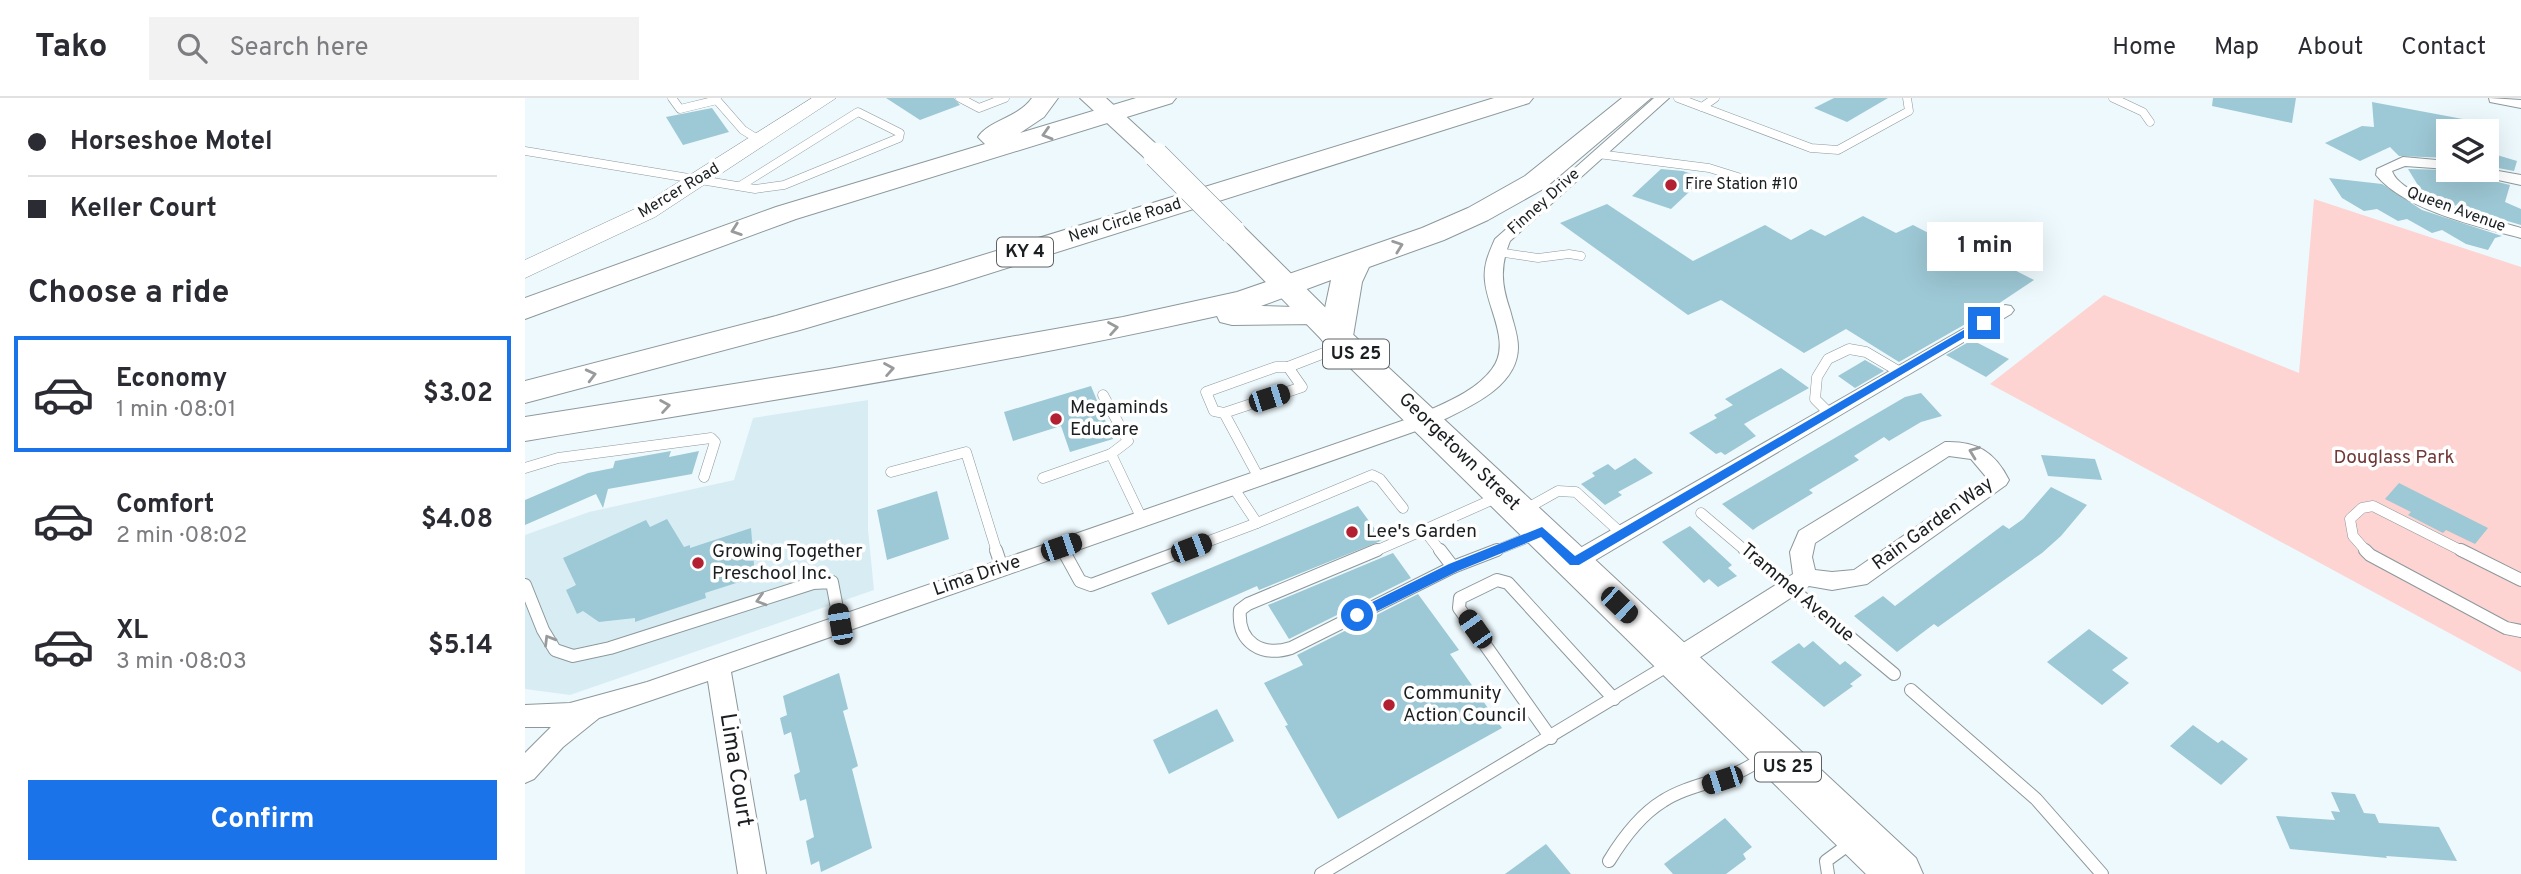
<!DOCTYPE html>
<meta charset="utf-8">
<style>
:root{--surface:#fff;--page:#f2f2f3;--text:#2b2b33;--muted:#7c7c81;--line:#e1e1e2;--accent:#1a73e8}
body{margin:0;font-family:Overpass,sans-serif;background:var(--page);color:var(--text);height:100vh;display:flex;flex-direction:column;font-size:26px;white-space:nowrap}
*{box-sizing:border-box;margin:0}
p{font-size:23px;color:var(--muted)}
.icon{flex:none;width:38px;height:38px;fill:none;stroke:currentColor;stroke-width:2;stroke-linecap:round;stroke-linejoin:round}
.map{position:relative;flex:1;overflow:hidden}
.details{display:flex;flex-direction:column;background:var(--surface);width:525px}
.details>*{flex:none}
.hud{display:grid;align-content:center;height:154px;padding:0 28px;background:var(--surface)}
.buttons{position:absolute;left:1911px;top:21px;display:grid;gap:14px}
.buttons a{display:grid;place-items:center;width:63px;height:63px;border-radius:0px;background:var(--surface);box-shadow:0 7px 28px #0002;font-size:35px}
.end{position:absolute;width:32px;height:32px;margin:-16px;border:9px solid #1a73e8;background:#fff;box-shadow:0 0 0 4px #fff}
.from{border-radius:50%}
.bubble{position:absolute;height:49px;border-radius:0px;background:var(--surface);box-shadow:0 7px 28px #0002;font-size:23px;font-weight:700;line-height:49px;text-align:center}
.car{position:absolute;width:21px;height:42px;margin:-21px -10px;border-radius:9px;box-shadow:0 0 5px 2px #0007;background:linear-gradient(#222 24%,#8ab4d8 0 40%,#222 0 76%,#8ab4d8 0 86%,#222 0)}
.hud b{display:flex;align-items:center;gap:24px;height:66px;font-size:26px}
.hud b+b{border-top:2px solid var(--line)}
.hud i{width:18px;height:18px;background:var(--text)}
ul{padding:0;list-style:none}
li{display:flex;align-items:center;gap:21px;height:116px;margin:0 14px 10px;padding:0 14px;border:4px solid transparent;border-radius:0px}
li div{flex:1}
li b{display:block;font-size:26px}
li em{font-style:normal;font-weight:700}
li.on{border-color:var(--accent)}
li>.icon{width:63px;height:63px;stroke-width:1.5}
h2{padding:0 28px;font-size:32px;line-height:84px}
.button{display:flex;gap:14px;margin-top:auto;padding:14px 28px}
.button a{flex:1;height:80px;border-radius:0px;background:var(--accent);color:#fff;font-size:28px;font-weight:700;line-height:80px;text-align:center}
header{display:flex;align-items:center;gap:42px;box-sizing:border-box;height:98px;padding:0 35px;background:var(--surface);border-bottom:2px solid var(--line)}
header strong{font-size:33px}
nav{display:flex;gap:38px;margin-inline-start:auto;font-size:24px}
.search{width:490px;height:63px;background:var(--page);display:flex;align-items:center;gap:18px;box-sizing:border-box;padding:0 24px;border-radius:0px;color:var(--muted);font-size:26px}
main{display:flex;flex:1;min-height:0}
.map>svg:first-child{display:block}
.built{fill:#d8edf3}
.green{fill:#fdd4d1}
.building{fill:#9dc8d5}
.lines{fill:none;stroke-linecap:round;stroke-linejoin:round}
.lane-far2-casing{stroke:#8d989b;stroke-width:9}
.lane-far1-casing{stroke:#8d989b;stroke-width:11}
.lane-casing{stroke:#8d989b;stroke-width:14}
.street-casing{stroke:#8d989b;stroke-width:2}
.secondary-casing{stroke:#8d989b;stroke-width:1}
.primary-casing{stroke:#8d989b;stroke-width:2}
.highway-casing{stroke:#8d989b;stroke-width:2}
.lane-far2{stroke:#fff;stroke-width:8}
.lane-far1{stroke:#fff;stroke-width:10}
.lane{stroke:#fff;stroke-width:12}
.street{fill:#fff;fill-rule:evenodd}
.secondary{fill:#fff;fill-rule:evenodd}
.primary{fill:#fff;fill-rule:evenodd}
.highway{fill:#fff;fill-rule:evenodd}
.primary-bridge-casing{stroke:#8d989b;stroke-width:26;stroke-linecap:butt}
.primary-bridge{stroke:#fff;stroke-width:25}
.oneway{stroke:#989a9b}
.route{fill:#1a73e8}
.poi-dot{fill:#b22031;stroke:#fff;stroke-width:2.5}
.labels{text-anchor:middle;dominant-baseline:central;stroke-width:7;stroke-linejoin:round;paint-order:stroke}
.far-poi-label{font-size:16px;fill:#1b1f21;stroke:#fff;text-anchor:start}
.far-street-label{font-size:16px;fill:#1b1f21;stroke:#fff}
.shield{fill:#fff;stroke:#5f6264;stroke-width:2}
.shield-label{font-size:18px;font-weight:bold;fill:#1b1f21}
.poi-label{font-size:19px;fill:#1b1f21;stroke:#fff;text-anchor:start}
.street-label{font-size:19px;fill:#1b1f21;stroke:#fff}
.park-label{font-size:19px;fill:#713938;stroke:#fff}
.near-street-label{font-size:23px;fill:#1b1f21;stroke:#fff}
</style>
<header>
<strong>Tako</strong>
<div class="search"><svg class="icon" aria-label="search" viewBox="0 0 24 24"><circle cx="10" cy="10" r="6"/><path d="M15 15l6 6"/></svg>Search here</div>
<nav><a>Home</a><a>Map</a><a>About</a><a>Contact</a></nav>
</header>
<main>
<section class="details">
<div class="hud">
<b><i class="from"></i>Horseshoe Motel</b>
<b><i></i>Keller Court</b>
</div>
<h2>Choose a ride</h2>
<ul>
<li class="on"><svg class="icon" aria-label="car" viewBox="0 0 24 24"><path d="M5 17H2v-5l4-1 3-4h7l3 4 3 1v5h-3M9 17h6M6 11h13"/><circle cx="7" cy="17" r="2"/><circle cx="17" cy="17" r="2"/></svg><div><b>Economy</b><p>1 min · 08:01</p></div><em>$3.02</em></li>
<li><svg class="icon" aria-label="car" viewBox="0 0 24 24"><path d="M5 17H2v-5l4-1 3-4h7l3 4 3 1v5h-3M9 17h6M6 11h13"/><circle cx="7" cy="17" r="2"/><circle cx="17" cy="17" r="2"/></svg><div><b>Comfort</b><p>2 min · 08:02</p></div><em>$4.08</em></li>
<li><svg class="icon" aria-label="car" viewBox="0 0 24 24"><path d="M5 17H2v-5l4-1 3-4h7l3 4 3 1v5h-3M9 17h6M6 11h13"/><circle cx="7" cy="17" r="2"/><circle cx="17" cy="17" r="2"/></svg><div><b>XL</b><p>3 min · 08:03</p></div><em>$5.14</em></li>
</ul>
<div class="button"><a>Confirm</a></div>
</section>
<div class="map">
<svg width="1996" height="776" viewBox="0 0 1996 776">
<rect width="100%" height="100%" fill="#eef9fd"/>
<path class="built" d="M343,302V431L349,492L45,597L0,591V437L64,414L209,382L228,320Z"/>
<path class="green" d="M1789,101L1996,169V574L1465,286L1579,197L1774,275Z"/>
<g class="building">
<path d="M361,0H429L435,7L395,22Z"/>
<path d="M1309,0H1363L1322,24L1289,10Z"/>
<path d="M1688,0H1771L1767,25L1687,8Z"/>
<path d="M1847,4L1959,25L1958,33H1923V60L1874,58L1865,49L1835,63L1800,45L1837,28L1849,29Z"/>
<path d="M187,10L204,34L158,47L141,19Z"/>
<path d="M1962,54L1992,63L1989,73L1962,68Z"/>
<path d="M1136,71L1158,73L1179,80L1146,111L1107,98Z"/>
<path d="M1883,71L1925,72L1985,87L1980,104L1996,111V127L1925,106L1888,90L1885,88L1894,89Z"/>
<path d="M1804,80L1857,86L1897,112L1977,138L1970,140L1963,152L1941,146L1917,132L1907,135L1882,121L1873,123L1852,111L1839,113L1817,100Z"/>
<path d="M1082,106L1168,163L1240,127L1266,142L1286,131L1300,138L1338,118L1371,135L1388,127L1454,161L1460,157L1509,182L1458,216L1374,264L1321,231L1279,255L1196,202L1163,217L1035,125Z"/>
<path d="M1447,242L1484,261L1461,279L1421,257Z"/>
<path d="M1340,262L1359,273L1330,290L1313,278Z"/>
<path d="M1256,270L1284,290L1219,326L1231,338L1200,357L1196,354L1191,356L1164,335L1192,320L1189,317L1208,307L1200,301Z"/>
<path d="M566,288L588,341L545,354L536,328L488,343L479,314Z"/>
<path d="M1396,295L1417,318L1396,324L1364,343L1359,339L1329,358L1334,362L1284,392L1288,395L1232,429L1228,432L1197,406L1380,299Z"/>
<path d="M146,353L144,359L174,353L167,376L83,391L78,410L71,396L0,427V402L63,375L88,370L90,363Z"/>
<path d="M1516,357L1570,361L1577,382L1523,378Z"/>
<path d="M1110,360L1128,375L1093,394L1097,397L1080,407L1056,386L1070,378L1067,375L1083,366L1090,372Z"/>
<path d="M1874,385L1963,430L1950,446L1921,432L1918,435L1883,417L1886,414L1860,401Z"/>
<path d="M1526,389L1562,407L1536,438L1517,455L1413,529L1409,526L1372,554L1329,518L1358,498L1370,508L1478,427L1484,431L1498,421Z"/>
<path d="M412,393L424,441L362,462L352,412Z"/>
<path d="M833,408L858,442L734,492L732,488L643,527L626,495Z"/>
<path d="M142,421L159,449L165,447V450L226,430L230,479L180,495L181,500L110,524V520L74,524L58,513L52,516L41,492L51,487L38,460L121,422L125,429Z"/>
<path d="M1165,428L1207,467L1203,470L1212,478L1193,489L1184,481L1179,485L1137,444Z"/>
<path d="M868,455L886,480L764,541L743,507Z"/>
<path d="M893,496L934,552L925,556L977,630L813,721L760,628L763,627L739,585L778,567L772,557Z"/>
<path d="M1564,531L1603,560L1587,572L1604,585L1577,607L1522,564Z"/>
<path d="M1288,543L1315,567L1320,563L1337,577L1325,586L1328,588L1299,609L1246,564L1274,545L1279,550Z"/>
<path d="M314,575L323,611L318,613L333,668L327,671L347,750L296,774L294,763L286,767L281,743L289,739L281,701L275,703L269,677L275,674L266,634L259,637L255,620L262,617L258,598Z"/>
<path d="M692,611L709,643L644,676L628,642Z"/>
<path d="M1668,627L1693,645L1697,642L1723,661L1696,687L1645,648Z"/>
<path d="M1806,694L1830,696L1839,715L1850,716L1854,725L1914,729L1932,763L1861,758L1862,760L1765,751L1751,718L1810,722L1806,713L1815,714Z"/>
<path d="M1200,720L1227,749L1218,756L1221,761L1201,776H1148L1139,766Z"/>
<path d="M1021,746L1046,776H980Z"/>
</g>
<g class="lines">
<g class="lane-far2-casing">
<g id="lane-far2">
<path d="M147,0L155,11L192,2"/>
<path d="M190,0L218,32L234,42"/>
<path d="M435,0L454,10L480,0"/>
<path d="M1153,0L1286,50L1313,52L1384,13L1382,0"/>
<path d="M1588,0L1618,14L1625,24"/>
<path d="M1177,9L1190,0"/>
<path d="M0,53L230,91L259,87L374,40L375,35L333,14L215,88"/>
<path d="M1073,56L1184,70L1216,80"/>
<path d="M973,154L1013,160L1044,156L1056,158"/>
</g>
</g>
<g class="lane-far1-casing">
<g id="lane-far1">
<path d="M578,297L603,343L586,356"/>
<path d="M699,315L689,313L681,294L751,269H763"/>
<path d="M1304,315L1290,301L1292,279L1303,261L1324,251L1341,254L1375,274"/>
<path d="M0,370L33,360L186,340L190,344L179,379"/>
<path d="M366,374L441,354L472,454"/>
<path d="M518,380L586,356L617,421"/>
<path d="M734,380L699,315L777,289L763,269L820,247"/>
<path d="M708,389L732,425L847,377L855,381L878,410"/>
<path d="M999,412L1033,393L1051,394L1097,436"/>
<path d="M1176,415L1222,454"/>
<path d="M536,449L539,454"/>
<path d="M655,454L732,425"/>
<path d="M848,454L899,432"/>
<path d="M916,454L899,432L973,399"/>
<path d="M967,454L1012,436"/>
<path d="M1842,454L1828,438L1825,421L1837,410L1848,408L1939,454"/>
</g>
</g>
<g class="lane-casing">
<g id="lane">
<path d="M471,452L477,470"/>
<path d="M538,452L555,483L566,487L660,452"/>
<path d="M852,452L723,506L715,512C712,545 737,559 766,550L928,469"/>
<path d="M915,452L928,469L972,452"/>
<path d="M1220,452L1369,576"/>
<path d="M1840,452L1845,457L1981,530L1996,533"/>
<path d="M1936,452L1996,482"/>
<path d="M0,487L18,532L30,552L48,558L85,550L288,485L307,484L315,526"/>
<path d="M1386,592L1511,701L1577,776"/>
<path d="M1026,640L934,510L935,500L972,482L983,485L1089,601"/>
<path d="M1084,763C1098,740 1115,717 1138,703C1169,683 1209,684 1238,659"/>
<path d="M796,776L1145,566"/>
<path d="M1303,776L1301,763L1327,744"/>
</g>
</g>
<g class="street-casing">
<g id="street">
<path d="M1129,0H1144L985,143C975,168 976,186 985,212C988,224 993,237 993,249C993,291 939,311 908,327L206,574L241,776H213L183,583L74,620L38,649L9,681L0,685V655L26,629H0V607L45,605L122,584L894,317C919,305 950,294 967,271C987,245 962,210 960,183C958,167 964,155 970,141Z"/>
<path d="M1964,0L1996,2V10L1965,4Z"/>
<path d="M1878,59L1923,63V71L1880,68L1867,73C1876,101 1968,121 1996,130V140C1954,129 1879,112 1851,77L1852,71Z"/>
<path d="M1962,71L1996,77V87L1941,75L1938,72Z"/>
<path d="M1480,207L1486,208L1489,212L1486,216L1057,470L1049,472L1041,470L1038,464L1041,458Z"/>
<path d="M1420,344C1452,343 1470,354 1484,382L1481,387L1342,486L1307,492L1284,488L1160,569L1151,572L1142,569L1139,562L1142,555L1268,476L1265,454L1274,433ZM1424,358L1446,361L1462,380L1329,472L1307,474L1290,472L1287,459L1290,445Z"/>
</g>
</g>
<g class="secondary-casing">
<path id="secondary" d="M287,0H311L130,119L0,180V162L114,109Z"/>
</g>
<g class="primary-casing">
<g id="primary">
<path d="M555,0H581L643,57L640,62L631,64L622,62Z"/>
<path d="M708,126L718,128L822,231L1391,760L1398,776H1341L800,245L698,140L694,134L698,128Z"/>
</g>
</g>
<g class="highway-casing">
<g id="highway">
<path d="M507,0H533L519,19L495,35L611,0H651L647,5L271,121L0,221V200L251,109L460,46L453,39C464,22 493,20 507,0Z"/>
<path d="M969,0H1008L1004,5L428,187L275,232L0,305V283L251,218L406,173Z"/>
<path d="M1097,0H1126L1020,90L963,122L919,142L844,169L837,184L828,238L823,245L811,248L799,245L794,238L797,226L707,227L695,224L692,218C463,269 231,305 0,343V319L304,271L598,219L712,194L897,130L943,110L1000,78ZM806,182L800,210L736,208Z"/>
</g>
</g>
<use href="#lane-far2" class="lane-far2"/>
<use href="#lane-far1" class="lane-far1"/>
<use href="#lane" class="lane"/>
<use href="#street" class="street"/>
<use href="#secondary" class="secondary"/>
<use href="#primary" class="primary"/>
<use href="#highway" class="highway"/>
<g class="primary-bridge-casing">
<path id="primary-bridge" d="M631,57L708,134"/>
</g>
<use href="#primary-bridge" class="primary-bridge"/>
</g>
<defs><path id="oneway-chevron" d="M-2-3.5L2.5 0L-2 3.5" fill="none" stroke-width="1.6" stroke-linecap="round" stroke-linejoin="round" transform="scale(1.75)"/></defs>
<g class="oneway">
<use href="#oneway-chevron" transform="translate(522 36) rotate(163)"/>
<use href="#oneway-chevron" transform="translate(211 132) rotate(161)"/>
<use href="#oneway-chevron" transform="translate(873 148) rotate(-20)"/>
<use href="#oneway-chevron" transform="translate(588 230) rotate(-10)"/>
<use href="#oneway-chevron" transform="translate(364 271) rotate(-10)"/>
<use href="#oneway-chevron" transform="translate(66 277) rotate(-14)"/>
<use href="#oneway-chevron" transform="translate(140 308) rotate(-9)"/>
<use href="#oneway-chevron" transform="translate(1449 354) rotate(-159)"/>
<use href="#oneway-chevron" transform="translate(236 502) rotate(163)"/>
<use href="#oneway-chevron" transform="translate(24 542) rotate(-121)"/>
</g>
<path class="route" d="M1456,222L1464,225L1054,467H1045L1016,439L933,473L836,521L832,522L825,517L827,514L924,466L1017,429L1050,458Z"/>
<g class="poi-dot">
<circle cx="1146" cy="87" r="7"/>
<circle cx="531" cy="321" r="7"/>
<circle cx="827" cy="434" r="7"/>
<circle cx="173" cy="465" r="7"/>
<circle cx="864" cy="607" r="7"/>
</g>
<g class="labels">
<g class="far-poi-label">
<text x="1160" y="87">Fire Station #10</text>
</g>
<g class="far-street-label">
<text transform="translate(154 93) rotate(-31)">Mercer Road</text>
<text transform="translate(1019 104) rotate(-42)">Finney Drive</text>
<text transform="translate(1931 112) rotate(20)">Queen Avenue</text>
<text transform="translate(600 123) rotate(-17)">New Circle Road</text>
</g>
<g class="shield">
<rect x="472" y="139.5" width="56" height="29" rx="5"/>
<rect x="798" y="241.5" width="66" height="29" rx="5"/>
<rect x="1230" y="654.5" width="66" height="29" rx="5"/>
</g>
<g class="shield-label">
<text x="500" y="154">KY 4</text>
<text x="831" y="256">US 25</text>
<text x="1263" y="669">US 25</text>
</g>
<g class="poi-label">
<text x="545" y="310">Megaminds<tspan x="545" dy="22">Educare</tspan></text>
<text x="841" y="434">Lee's Garden</text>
<text x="187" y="454">Growing Together<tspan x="187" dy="22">Preschool Inc.</tspan></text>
<text x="878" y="596">Community<tspan x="878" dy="22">Action Council</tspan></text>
</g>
<g class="street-label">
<text transform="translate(934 354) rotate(44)">Georgetown Street</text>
<text transform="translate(1408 426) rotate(-36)">Rain Garden Way</text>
<text transform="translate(452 478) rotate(-19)">Lima Drive</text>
<text transform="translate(1272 495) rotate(40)">Trammel Avenue</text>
</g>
<g class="park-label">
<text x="1869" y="360">Douglass Park</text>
</g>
<g class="near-street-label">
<text transform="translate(210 672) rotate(81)">Lima Court</text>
</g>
</g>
</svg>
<div class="buttons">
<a><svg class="icon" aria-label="layers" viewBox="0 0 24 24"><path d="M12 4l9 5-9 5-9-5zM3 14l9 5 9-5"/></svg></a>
</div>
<i class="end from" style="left:832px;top:517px"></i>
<i class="end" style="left:1459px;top:225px"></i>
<div class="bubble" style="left:1402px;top:124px;width:116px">1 min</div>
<i class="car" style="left:744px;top:300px;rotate:72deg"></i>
<i class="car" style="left:536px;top:449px;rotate:71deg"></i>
<i class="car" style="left:666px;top:450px;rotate:69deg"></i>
<i class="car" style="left:1094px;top:507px;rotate:134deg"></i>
<i class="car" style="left:315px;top:526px;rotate:350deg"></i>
<i class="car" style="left:950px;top:531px;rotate:325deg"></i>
<i class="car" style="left:1197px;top:682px;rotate:252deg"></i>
</div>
</main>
